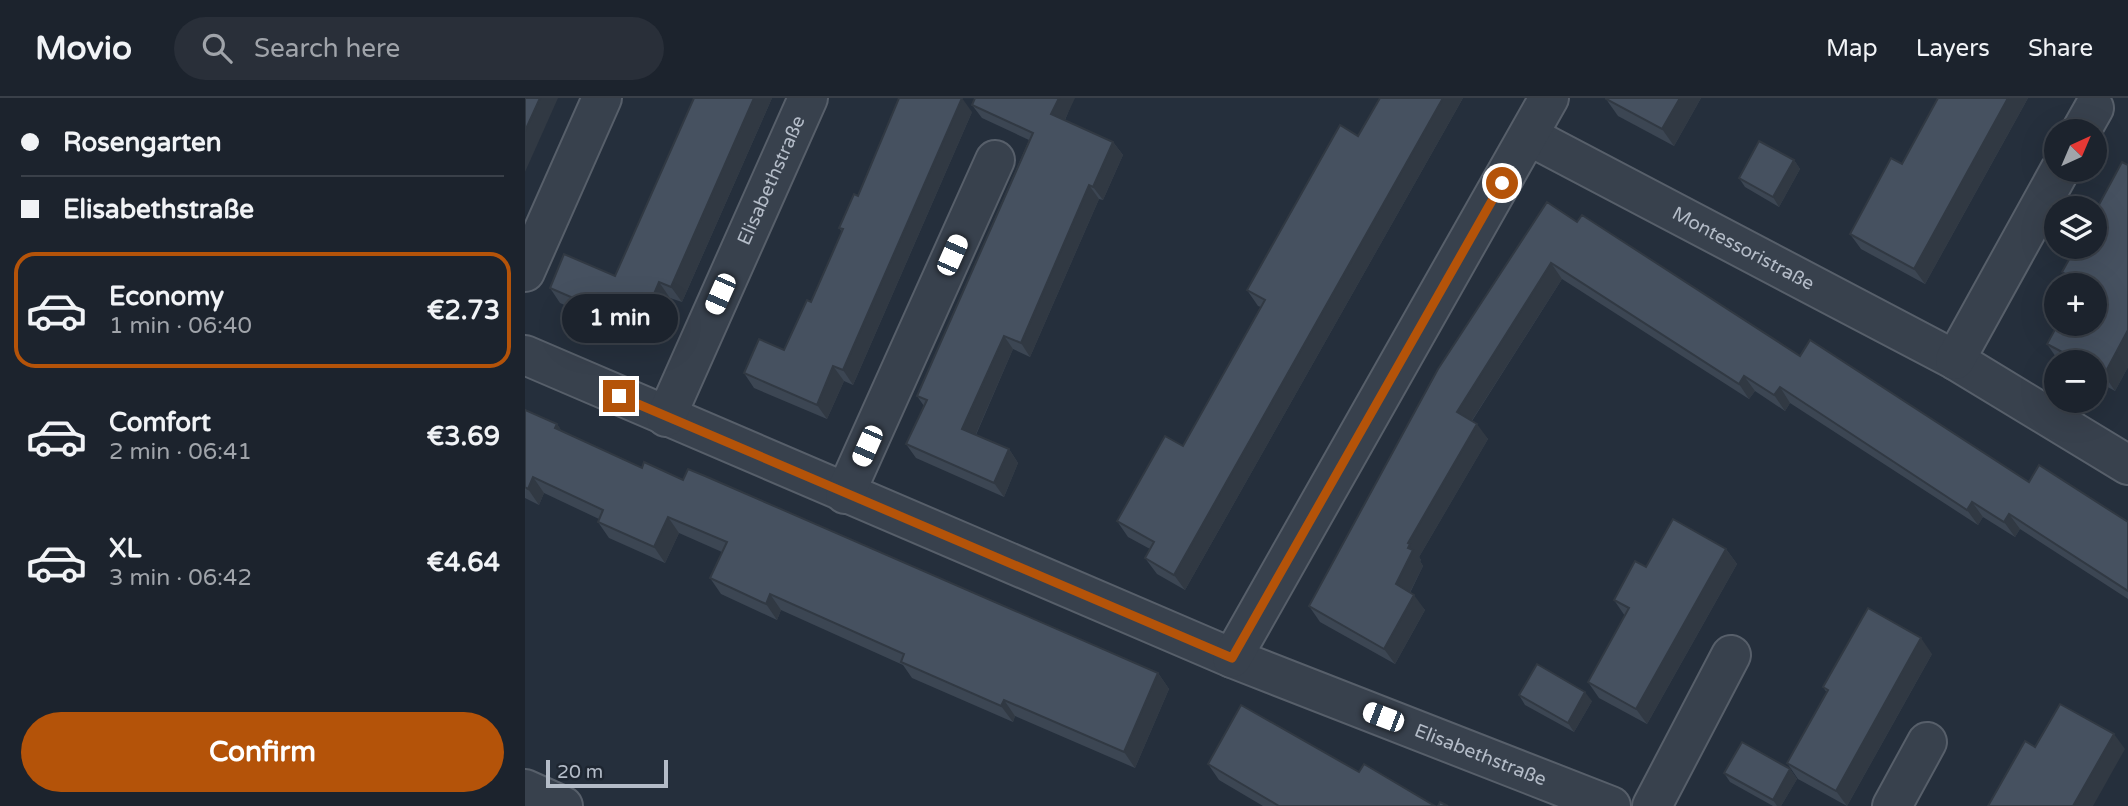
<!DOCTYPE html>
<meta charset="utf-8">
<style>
:root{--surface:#1c232d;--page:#292f39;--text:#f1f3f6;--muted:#a0a4aa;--line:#3a4049;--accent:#b45309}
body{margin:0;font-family:"Varela Round",sans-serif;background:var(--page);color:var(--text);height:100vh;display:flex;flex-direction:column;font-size:26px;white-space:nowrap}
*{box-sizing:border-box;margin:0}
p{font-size:23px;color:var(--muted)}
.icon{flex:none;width:38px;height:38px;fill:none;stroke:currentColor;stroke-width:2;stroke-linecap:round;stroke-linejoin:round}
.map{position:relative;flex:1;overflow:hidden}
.sheet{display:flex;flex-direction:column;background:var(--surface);width:525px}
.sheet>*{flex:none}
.banner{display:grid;align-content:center;height:154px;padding:0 21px;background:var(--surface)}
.needle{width:46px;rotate:44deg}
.controls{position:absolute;left:1519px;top:21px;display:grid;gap:14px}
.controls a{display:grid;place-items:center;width:63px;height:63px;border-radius:50%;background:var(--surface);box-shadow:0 7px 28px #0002,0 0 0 2px var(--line);font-size:35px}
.scale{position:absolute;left:21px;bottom:18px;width:122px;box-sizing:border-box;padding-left:7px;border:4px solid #b4bcc8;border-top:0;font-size:19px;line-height:24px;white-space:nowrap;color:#b4bcc8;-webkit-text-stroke:5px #1e2631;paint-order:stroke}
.end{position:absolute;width:32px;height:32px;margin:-16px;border:9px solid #b45309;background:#fff;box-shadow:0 0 0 4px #fff}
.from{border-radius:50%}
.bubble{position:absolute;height:49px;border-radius:24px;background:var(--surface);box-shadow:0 7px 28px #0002,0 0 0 2px var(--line);font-size:23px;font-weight:800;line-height:49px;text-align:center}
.car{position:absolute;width:21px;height:42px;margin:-21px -10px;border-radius:9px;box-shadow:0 0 5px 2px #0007;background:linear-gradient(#fff 24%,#345 0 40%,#fff 0 76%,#345 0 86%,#fff 0)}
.banner b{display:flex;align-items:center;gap:24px;height:66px;font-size:26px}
.banner b+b{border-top:2px solid var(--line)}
.banner i{width:18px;height:18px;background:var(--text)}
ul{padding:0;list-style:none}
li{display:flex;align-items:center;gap:21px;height:116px;margin:0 14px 10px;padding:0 7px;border:4px solid transparent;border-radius:21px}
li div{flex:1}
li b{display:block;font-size:26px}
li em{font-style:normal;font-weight:800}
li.selected{border-color:var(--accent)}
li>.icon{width:63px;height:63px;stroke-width:1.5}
.button{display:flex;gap:14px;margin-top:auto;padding:14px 21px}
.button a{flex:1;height:80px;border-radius:42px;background:var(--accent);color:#fff;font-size:28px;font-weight:800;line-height:80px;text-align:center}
header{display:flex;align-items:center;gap:42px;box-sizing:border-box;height:98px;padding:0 35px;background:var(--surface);border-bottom:2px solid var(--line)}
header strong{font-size:33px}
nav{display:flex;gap:38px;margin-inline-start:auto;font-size:24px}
.search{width:490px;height:63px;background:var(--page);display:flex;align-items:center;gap:18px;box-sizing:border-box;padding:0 24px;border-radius:38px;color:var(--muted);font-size:26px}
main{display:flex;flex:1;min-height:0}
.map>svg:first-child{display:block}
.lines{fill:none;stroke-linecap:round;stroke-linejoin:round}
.street-casing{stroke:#575f6a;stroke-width:42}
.street{stroke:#38414d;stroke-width:38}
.wall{fill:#3c4653}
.shaded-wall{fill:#313943}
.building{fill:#465160;stroke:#313943;stroke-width:2}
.route{stroke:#b45309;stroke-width:9}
.labels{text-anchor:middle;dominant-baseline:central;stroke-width:6;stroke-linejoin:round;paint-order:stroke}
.street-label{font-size:19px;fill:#b4bcc8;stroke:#1e2631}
</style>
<header>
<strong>Movio</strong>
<div class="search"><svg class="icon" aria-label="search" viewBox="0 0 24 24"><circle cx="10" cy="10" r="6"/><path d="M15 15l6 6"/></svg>Search here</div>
<nav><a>Map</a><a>Layers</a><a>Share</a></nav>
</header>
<main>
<section class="sheet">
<div class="banner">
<b><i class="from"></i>Rosengarten</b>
<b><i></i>Elisabethstraße</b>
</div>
<ul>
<li class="selected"><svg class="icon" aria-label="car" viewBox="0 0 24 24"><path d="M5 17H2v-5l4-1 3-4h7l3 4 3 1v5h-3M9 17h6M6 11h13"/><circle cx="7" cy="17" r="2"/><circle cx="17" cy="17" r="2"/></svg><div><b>Economy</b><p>1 min · 06:40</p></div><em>€2.73</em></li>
<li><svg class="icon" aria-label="car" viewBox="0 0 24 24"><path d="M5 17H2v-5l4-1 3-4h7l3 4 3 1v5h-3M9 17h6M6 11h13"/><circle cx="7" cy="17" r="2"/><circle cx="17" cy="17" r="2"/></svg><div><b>Comfort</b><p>2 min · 06:41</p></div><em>€3.69</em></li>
<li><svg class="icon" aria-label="car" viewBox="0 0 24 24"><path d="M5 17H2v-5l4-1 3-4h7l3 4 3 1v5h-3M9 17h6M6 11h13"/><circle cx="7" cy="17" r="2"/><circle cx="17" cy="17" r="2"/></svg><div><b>XL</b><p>3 min · 06:42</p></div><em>€4.64</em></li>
</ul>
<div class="button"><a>Confirm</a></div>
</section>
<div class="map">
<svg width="1603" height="708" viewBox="0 0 1603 708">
<rect width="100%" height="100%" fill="#252f3c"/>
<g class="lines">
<g class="street-casing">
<g id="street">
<path d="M1556,33L1569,10"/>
<path id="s1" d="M1004,38L1430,262L1603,367"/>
<path d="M0,174L77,0"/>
<path id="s2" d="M0,257L707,560L1086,708"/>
<path d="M1430,262L1535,72"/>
<path id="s3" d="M141,319L283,0"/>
<path d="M320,396L470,62"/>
<path d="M707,560L1024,0"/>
<path d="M0,691L38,708"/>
<path d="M1127,708L1206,557"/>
<path d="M1367,708L1402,644"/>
</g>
</g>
<use href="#street" class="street"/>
</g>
<g class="wall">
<path d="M169,0H247L157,204L145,200L125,244L35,205L25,190L90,178Z"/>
<path d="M450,0H549L540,22L588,44L598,57L578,102L574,101L505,259L488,251L451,337L484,351L493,365L479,399L391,360L381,346L399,308L392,298L504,42L457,20L447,7Z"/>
<path d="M855,0H938L660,492L632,476L620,460L625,451L603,439L592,423L658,348L736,209L733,208L722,192L833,38Z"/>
<path d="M1081,0H1176L1149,48L1093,18L1081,1Z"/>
<path d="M1413,0H1503L1400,186L1336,151L1325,136L1377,66Z"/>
<path d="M447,14L328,287L319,283L302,321L229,290L219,275L259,252L286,204L317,134L314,130L333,98Z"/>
<path d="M1269,62L1275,71L1254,109L1220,89L1214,80Z"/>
<path d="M1603,67V269L1590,293L1570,282V264H1538L1533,262L1522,246L1570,187H1546L1537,174Z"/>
<path d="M1052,124L1275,258L1504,384L1603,424V501L1495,431L1490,439L1458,419L1453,427L1265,305L1260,313L1230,293L1224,301L1037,181L947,323L963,341L894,459L896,462L895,463L898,468L885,495L900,512L870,566L795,524L784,508Z"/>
<path d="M0,312L32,326L37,334L117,370L158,382L633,575L644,591L610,670L490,618L488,624L387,580L378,567L256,512L252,522L196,496L185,480L197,454L154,435L140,465L84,440L73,424L74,421L19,395L14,407L0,400Z"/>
<path d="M1201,451L1212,466L1122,626L1074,600L1063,584L1100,518L1089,502L1121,469Z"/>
<path d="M1407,556L1322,708L1273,681L1262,665L1302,595L1298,589Z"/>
<path d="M994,597L1067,603L1049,634L1000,607Z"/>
<path d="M683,666L910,708H738L694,682Z"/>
<path d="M1265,671L1272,681L1256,708H1248L1205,684L1199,675Z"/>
</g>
<g class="shaded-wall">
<path d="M15,0H33L0,74V33Z"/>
<path d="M229,0H247L157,204L146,189Z"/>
<path d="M437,0L447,14L328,287L318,272Z"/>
<path d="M534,0H550L536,30L526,16Z"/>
<path d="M918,0H938L660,492L649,477Z"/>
<path d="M1155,0H1176L1149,48L1137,31Z"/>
<path d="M1483,0H1503L1400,186L1389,171Z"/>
<path d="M588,44L598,57L578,102L568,89Z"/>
<path d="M1269,62L1275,71L1254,109L1248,99Z"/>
<path d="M564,87L574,101L505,259L496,245Z"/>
<path d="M1026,165L1037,181L942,330L932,314Z"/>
<path d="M134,184L145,200L125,244L115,229Z"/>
<path d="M1603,232V269L1590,293L1579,277Z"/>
<path d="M479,238L488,251L447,345L437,331Z"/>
<path d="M308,268L319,283L302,321L292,307Z"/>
<path d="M1219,278L1230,293L1224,301L1214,286Z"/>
<path d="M1255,289L1265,305L1260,313L1249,297Z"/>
<path d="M32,326L43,342L30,330Z"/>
<path d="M952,326L963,341L894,459L896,462L895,463L898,468L881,502L871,486L883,450V445Z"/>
<path d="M484,351L493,365L479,399L469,385Z"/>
<path d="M8,379L19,395L14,407L3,391Z"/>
<path d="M1447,404L1458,419L1453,427L1442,412Z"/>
<path d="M1484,416L1495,431L1490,439L1479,424Z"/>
<path d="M143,419L154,435L140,465L129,449Z"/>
<path d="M1201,451L1212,466L1122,626L1111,611Z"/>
<path d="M245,496L256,512L252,522L241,506Z"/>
<path d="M889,497L900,512L870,566L859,551Z"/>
<path d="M1396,540L1407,556L1322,708L1311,693Z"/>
<path d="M633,575L644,591L610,670L599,654Z"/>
<path d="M1060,594L1067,603L1049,634L1043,625Z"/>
<path d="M479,602L490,618L488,624L476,608Z"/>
<path d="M1589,636L1600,651L1568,708H1548Z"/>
<path d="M1265,671L1272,681L1256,708H1252L1248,702Z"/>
</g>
<g class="building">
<path d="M0,0H15L0,33Z"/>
<path d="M169,0H229L146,189L134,184L115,229L25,190L39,156L90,178Z"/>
<path d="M374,0H437L318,272L308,268L292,307L219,275L234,241L259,252L282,202L286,204L318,131L314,130L329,96L333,98Z"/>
<path d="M450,0H534L526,16L588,44L568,89L564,87L496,245L479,238L437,331L484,351L469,385L381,346L402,302L392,298L508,35L447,7Z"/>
<path d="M855,0H918L649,477L620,460L629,444L592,423L640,338L658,348L740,202L722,192L815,27L833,38Z"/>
<path d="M1081,0H1155L1137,31L1081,1Z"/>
<path d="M1413,0H1483L1389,171L1325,136L1366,60L1377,66Z"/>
<path d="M1234,43L1269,62L1248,99L1214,80Z"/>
<path d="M1597,64L1603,67V232L1579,277L1570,272V264H1556L1522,246L1533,226H1570V187H1554L1556,185L1537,174L1551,149H1570V114Z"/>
<path d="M1022,104L1052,124L1057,117L1275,258L1285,242L1504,384L1514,367L1603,424V493L1484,416L1479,424L1447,404L1442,412L1255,289L1249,297L1219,278L1214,286L1026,165L932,314L952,326L883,445L885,446L883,450L888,452L871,486L889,497L859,551L784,508L913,271Z"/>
<path d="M0,312L32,326L30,330L117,370L119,364L158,382L163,371L180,378L633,575L599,654L479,602L476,608L376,564L379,556L245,496L241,506L185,480L202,444L143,419L129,449L73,424L78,412L8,379L3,391L0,389Z"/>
<path d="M1148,421L1201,451L1111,611L1063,584L1104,510L1089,502L1110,463L1121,469Z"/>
<path d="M1343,510L1396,540L1311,693L1262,665L1303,592L1298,589Z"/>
<path d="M1012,566L1060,594L1043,625L994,597Z"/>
<path d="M1535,606L1589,636L1548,708H1463L1500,643L1510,649Z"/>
<path d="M716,607L834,674L839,666L910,708H754L683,666Z"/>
<path d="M1217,644L1265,671L1248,702L1199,675Z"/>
<path d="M915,704L923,708H913Z"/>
</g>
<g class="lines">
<path class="route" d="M94,298L707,560L977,85"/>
</g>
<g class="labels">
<g class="street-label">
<text stroke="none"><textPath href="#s3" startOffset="259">Elisabethstraße</textPath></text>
<text stroke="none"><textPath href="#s1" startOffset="242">Montessoristraße</textPath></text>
<text stroke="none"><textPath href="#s2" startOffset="1036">Elisabethstraße</textPath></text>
</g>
</g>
</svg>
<div class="controls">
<a><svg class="needle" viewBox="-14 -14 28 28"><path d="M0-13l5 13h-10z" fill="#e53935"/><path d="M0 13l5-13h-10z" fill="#a0a4aa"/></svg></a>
<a><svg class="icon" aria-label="layers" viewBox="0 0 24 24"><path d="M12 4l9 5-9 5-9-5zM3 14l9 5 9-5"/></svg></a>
<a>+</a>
<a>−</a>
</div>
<div class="scale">20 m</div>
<i class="end from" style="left:977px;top:85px"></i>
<i class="end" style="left:94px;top:298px"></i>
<div class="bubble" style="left:37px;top:196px;width:116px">1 min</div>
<i class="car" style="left:427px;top:157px;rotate:24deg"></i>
<i class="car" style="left:195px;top:196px;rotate:204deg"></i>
<i class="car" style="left:342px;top:348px;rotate:204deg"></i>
<i class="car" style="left:858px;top:619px;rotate:291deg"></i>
</div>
</main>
